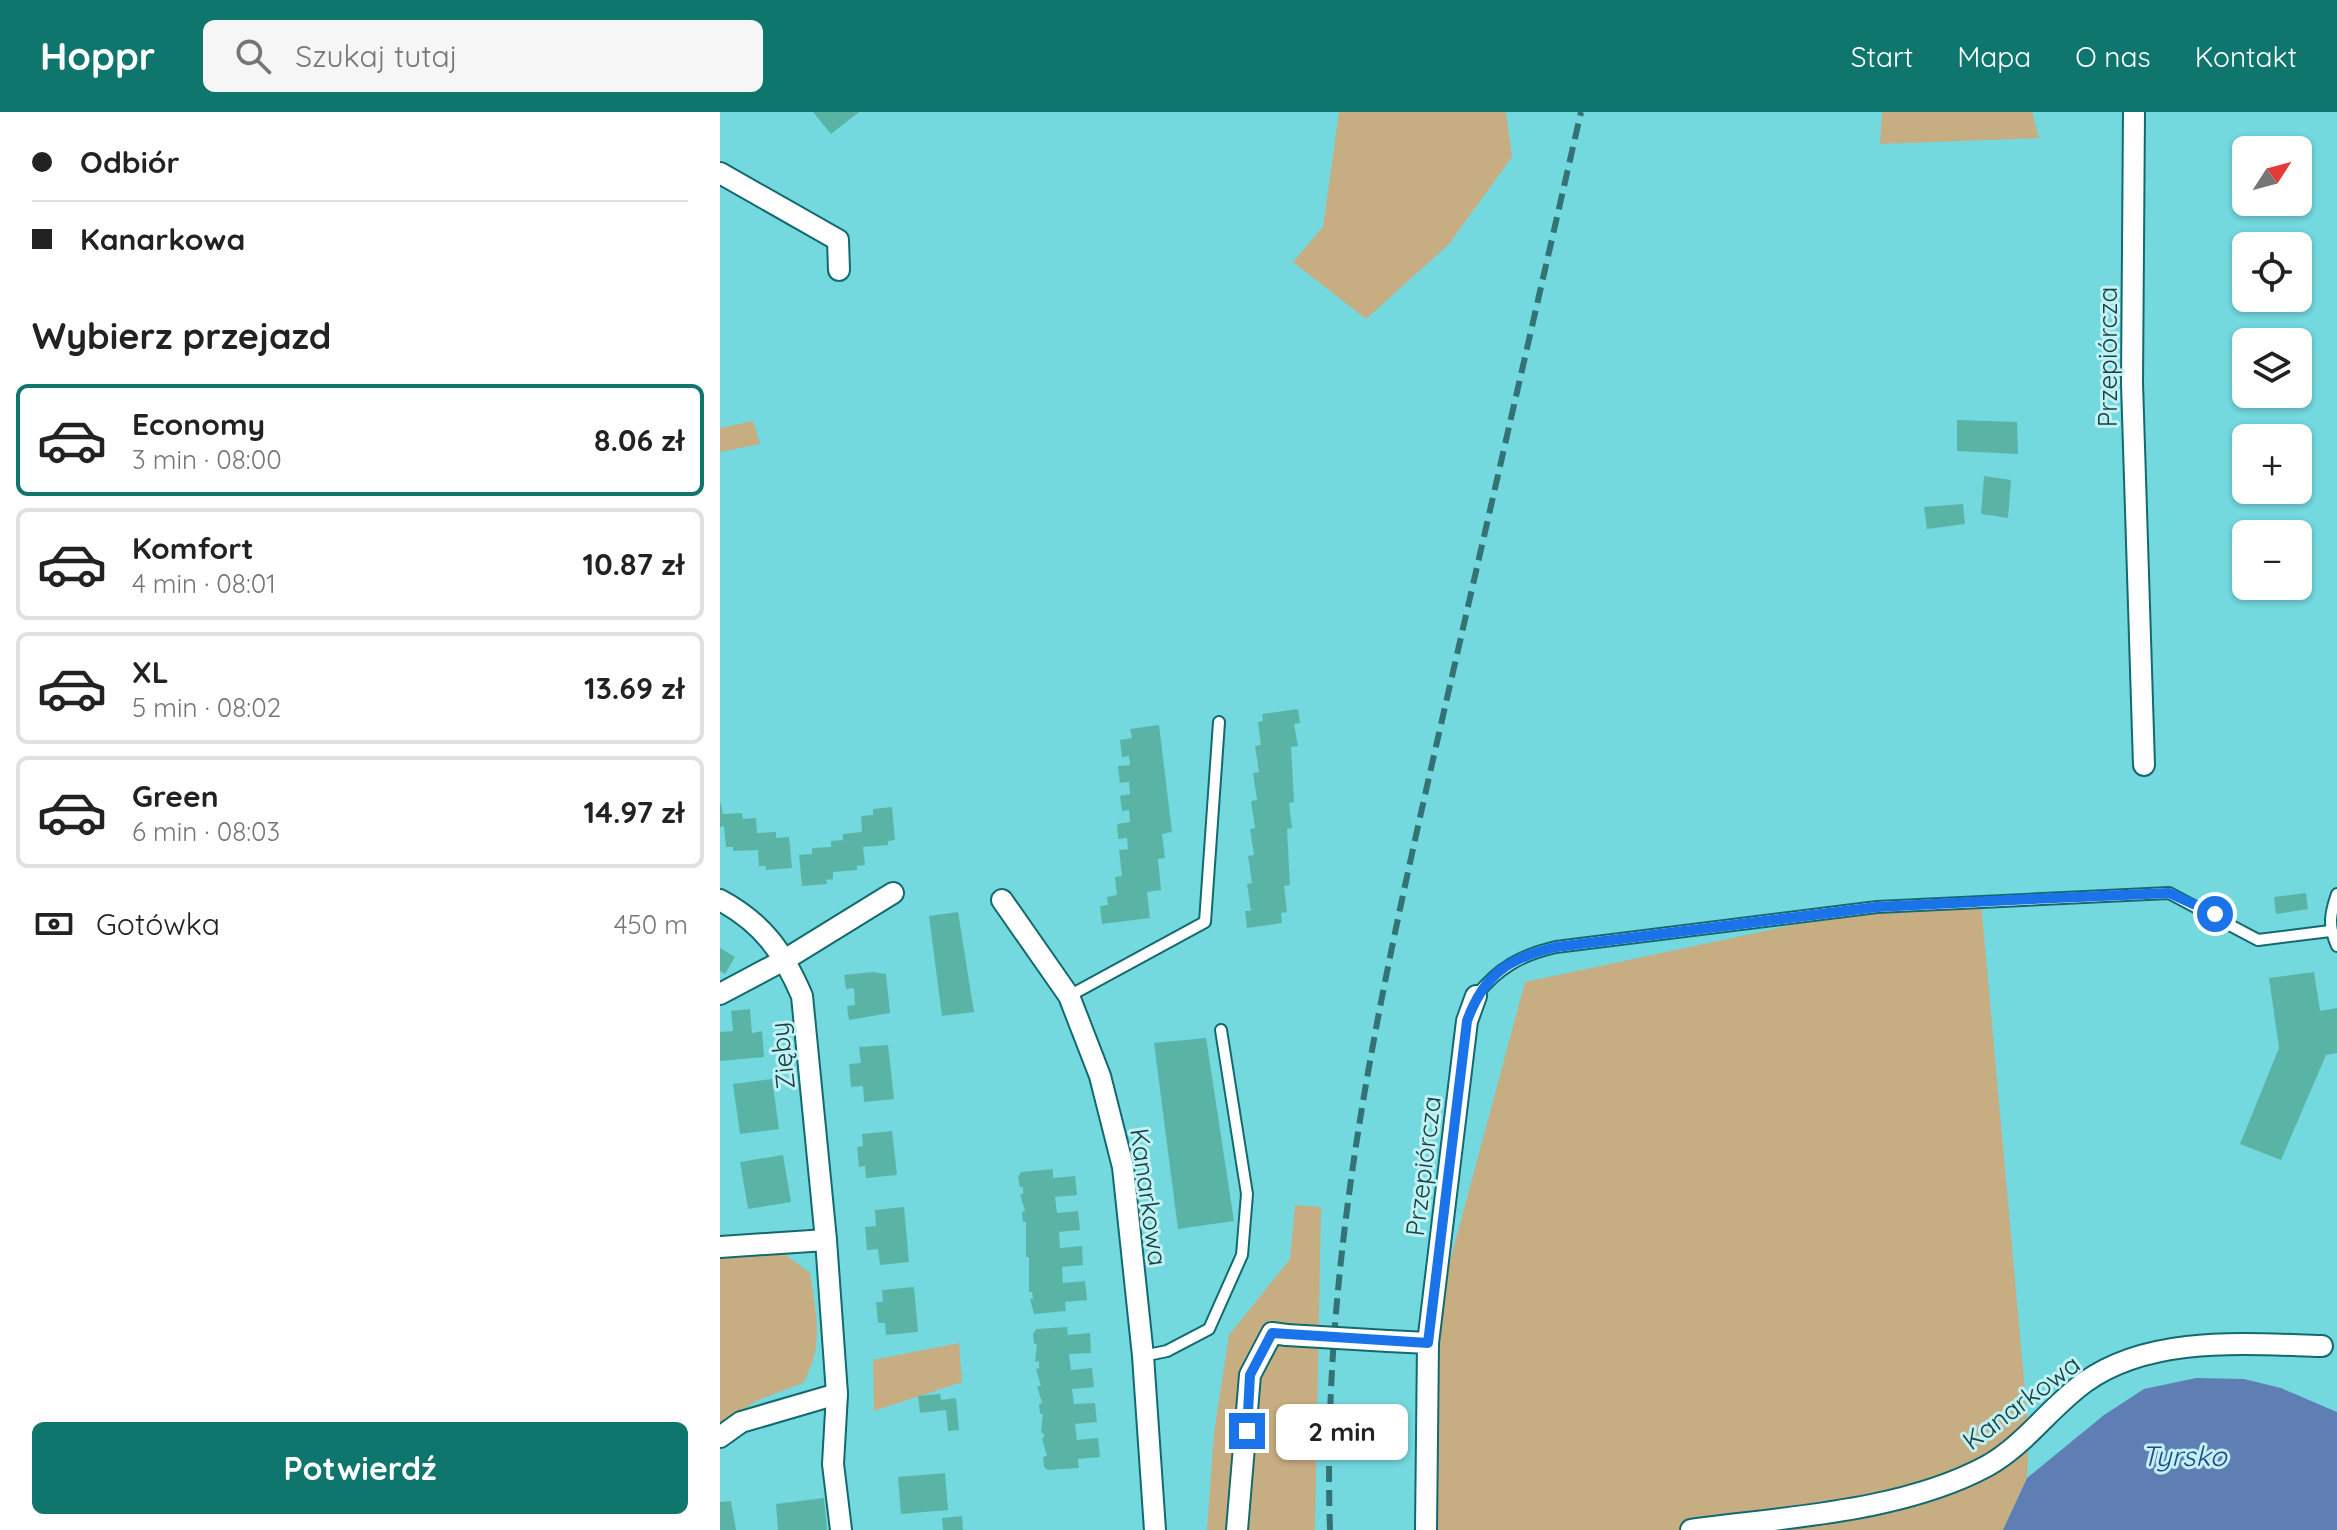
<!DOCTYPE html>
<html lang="pl">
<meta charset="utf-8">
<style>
:root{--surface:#fff;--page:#f6f6f6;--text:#222;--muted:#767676;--line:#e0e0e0;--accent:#0f766e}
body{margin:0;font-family:Quicksand,sans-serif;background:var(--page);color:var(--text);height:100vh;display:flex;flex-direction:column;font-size:30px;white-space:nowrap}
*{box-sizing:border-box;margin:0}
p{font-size:26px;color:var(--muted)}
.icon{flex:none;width:44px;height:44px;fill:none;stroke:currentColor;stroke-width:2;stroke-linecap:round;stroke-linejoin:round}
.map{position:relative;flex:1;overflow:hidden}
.drawer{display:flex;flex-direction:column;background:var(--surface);width:720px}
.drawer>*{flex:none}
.banner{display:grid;align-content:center;height:176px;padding:0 32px;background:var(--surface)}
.needle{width:52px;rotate:54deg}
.buttons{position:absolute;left:1512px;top:24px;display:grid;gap:16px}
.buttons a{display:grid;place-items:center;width:80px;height:80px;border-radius:12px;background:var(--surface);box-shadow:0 2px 6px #0004;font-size:40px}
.end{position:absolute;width:36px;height:36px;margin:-18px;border:10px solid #1a73e8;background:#fff;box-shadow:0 0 0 4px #fff}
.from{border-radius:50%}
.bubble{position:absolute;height:56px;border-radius:12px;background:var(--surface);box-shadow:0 2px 6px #0004;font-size:26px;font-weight:700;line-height:56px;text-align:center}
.banner b{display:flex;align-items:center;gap:28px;height:76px;font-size:30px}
.banner b+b{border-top:2px solid var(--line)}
.banner i{width:20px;height:20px;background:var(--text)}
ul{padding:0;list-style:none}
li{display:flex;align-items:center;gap:24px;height:112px;margin:0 16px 12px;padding:0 16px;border:4px solid var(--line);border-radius:12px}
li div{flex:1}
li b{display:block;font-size:30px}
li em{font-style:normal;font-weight:700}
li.selected{border-color:var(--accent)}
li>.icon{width:72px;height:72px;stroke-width:1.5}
h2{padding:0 32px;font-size:36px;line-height:96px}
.pay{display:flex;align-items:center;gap:20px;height:88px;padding:0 32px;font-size:30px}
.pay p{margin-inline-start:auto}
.primary-button{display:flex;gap:16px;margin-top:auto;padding:16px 32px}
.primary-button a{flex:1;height:92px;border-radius:12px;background:var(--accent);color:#fff;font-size:32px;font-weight:700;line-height:92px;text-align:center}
header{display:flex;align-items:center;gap:48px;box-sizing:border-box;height:112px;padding:0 40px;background:var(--accent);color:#fff}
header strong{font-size:38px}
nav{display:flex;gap:44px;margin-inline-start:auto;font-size:28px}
.search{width:560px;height:72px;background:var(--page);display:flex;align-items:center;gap:20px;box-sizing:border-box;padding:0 28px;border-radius:12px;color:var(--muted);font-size:30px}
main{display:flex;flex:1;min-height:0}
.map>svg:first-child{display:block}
.green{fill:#c7ad82}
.water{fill:#5f7fb4}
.building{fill:#5ab4a5}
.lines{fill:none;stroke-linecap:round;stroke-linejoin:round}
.lane-casing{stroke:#136a6e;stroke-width:14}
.street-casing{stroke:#136a6e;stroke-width:24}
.lane{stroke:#fff;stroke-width:10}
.street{stroke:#fff;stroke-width:20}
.rail{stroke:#337275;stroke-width:6;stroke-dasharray:16 8;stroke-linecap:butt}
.street-bridge-casing{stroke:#136a6e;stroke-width:24;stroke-linecap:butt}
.street-bridge{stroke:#fff;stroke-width:20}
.route{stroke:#1a73e8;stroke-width:10}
.labels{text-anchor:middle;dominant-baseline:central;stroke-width:6;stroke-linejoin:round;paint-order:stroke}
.street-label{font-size:26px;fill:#154143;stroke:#c2f1f3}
.water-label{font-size:28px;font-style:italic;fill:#204689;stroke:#c2f1f3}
</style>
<header>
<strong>Hoppr</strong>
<div class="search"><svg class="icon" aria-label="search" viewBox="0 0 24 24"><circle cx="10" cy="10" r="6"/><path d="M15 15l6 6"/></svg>Szukaj tutaj</div>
<nav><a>Start</a><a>Mapa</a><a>O nas</a><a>Kontakt</a></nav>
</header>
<main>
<section class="drawer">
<div class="banner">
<b><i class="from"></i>Odbiór</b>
<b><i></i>Kanarkowa</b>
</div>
<h2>Wybierz przejazd</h2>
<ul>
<li class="selected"><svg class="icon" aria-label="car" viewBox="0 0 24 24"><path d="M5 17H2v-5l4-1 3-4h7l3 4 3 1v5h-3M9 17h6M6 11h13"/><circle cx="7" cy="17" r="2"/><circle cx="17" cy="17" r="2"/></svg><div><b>Economy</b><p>3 min · 08:00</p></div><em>8.06 zł</em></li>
<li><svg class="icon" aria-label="car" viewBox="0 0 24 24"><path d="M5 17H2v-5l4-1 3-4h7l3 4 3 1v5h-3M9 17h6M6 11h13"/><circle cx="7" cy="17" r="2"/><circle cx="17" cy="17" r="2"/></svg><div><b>Komfort</b><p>4 min · 08:01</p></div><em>10.87 zł</em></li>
<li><svg class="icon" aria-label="car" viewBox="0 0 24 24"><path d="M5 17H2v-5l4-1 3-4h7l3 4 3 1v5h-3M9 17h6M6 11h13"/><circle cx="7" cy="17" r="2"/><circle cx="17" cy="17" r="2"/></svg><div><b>XL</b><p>5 min · 08:02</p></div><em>13.69 zł</em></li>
<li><svg class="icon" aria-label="car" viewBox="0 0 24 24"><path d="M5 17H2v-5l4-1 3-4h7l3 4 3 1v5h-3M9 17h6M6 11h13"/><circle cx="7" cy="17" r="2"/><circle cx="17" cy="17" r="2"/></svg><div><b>Green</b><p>6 min · 08:03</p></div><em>14.97 zł</em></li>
</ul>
<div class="pay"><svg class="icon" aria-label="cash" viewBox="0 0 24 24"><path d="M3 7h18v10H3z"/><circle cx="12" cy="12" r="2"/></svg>Gotówka<p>450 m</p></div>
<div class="primary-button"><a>Potwierdź</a></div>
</section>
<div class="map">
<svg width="1617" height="1418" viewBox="0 0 1617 1418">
<rect width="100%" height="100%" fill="#73d9df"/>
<g class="green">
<path d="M619,0H786L792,45L729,132L646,207L573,150L603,115Z"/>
<path d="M1162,0H1312L1319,26L1160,32Z"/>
<path d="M33,309L40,332L0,340V316Z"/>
<path d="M1261,790L1309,1323L1307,1366L1283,1418H706L708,1231L805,870L1157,795Z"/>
<path d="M575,1093L601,1095L595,1418H487L494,1320L509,1223L570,1147Z"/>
<path d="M59,1138L90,1161C96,1204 105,1232 83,1271L38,1288L0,1312V1141Z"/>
<path d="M239,1231L242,1270L154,1299L153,1248Z"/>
</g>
<path class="water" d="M1476,1266L1524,1267L1561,1276L1617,1300V1418H1283L1307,1366L1384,1303L1424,1277Z"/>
<g class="building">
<path d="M93,0H139L111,22Z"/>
<path d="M1237,308L1297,310L1298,342L1237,339Z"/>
<path d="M1264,364L1291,368L1288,406L1261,402Z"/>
<path d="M1243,392L1245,412L1207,417L1204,395Z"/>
<path d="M578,597L580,611L574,612L578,634L571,635L574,690L569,691L572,716L567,717L570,773L564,774L567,800L561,801L562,811L527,816L525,799H531L527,772L532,771L528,744L534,743L530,717L535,716L531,689L537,688L533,661L539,660L535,634L541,633L538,610L543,609L542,602Z"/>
<path d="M439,613L452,720L442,722L445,746L438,747L441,778L427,780L430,806L382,812L380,794L388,793L387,785L397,783L395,765L402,764L399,738L408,737L407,726L398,727L397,712L410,710L409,698L402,699L400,684L410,682L409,670L400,671L398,654L410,653L409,644L402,645L400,628L412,626L410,617Z"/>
<path d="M0,689L3,702L22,701L23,707L36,706L37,721L56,720V726L69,725L72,756L46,758V754H39L38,738L13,739V735H6L4,714L0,715Z"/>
<path d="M172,695L175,728L168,729V733L143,735L145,753L137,754V758L113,760V767L106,768L107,772L82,774L79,743L92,742V736L111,735V729L123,728V722L142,720L141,704L153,703V697Z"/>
<path d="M1586,781L1588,797L1556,802L1554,785Z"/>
<path d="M238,800L254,900L222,904L209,804Z"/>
<path d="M0,836L15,845L5,862L0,859Z"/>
<path d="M153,860L166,862L170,901L129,908L127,894L135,893L134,876L126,877L124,863Z"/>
<path d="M1594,860L1600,899L1617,896V941L1606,943L1561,1048L1520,1032L1559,936L1549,866Z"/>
<path d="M30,897L32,921L42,919L44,945L0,949V920L13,919L11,899Z"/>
<path d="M486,926L514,1109L458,1117L434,931Z"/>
<path d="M168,933L174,987L144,990L143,974L131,975L129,952L141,951L139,935Z"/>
<path d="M52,967L59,1017L20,1022L13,972Z"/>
<path d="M172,1019L177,1063L146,1066L145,1054L139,1055L137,1035L143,1034L142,1022Z"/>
<path d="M63,1043L71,1090L28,1097L20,1050Z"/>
<path d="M333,1057V1066L355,1064L357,1083L335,1085L337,1101L358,1099L360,1118L339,1120L340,1136L362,1134L363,1153L342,1155L343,1171L365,1169L367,1188L345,1190L346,1199L314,1202L310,1187H313L312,1180H309V1145H306V1110H303L302,1100L305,1099L300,1082H303V1075H300L298,1065L301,1060Z"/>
<path d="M184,1095L189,1150L160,1153L158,1137L147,1138L145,1115L156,1114L155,1098Z"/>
<path d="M194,1175L198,1220L166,1223L165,1211H158L156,1190H163L162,1178Z"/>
<path d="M347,1215L348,1223L370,1221L371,1241L349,1242L351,1258L372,1256L374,1275L352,1277L354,1292L375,1291L377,1310L355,1312L357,1328L378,1326L380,1345L358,1347L359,1356L328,1358L324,1355L323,1345L327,1344L322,1327L325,1323L321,1320L323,1302H320L319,1292L322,1291L317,1274H321L316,1257L319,1256V1249L315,1250L317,1232H314L313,1222L316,1217Z"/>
<path d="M220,1282L221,1288L236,1286L239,1318L228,1319L226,1298L200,1301L198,1284Z"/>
<path d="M225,1361L228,1398L181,1402L178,1365Z"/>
<path d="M104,1386L107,1418H58L56,1392Z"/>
<path d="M11,1389L16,1418H0V1390Z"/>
<path d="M242,1404L243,1418H223L222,1406Z"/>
</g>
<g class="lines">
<g class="lane-casing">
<g id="lane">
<path d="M1617,782C1610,802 1608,814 1617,834"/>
<path d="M349,884L485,810L499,610"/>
<path d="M756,884C778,856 801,843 836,835L1157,795L1449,781L1538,828L1610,819"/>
<path d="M423,1244L447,1239L489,1217L522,1143L527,1082L501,918"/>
</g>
</g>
<g class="street-casing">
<g id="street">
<path d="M1414,0L1412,271L1424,653"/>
<path d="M0,61L118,128L119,158"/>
<path d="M0,788C43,811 63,840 82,884L106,1128L117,1282L113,1352L121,1418"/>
<path d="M282,788L349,884L380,964L403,1055L423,1244L435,1418"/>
<path d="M0,882L66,847L173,781"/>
<path d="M0,1135L106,1128"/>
<path d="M668,1229L708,1231L706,1418"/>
<path d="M708,1231L747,909L756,884"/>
<path d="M0,1325L21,1310L117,1282"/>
<path d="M517,1418L530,1263L552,1221L567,1223"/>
<path d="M971,1418C1065,1405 1182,1400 1267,1354C1305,1333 1330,1295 1365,1270C1431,1223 1526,1232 1602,1234"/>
</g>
</g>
<use href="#lane" class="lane"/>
<use href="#street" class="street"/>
<path class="rail" d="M610,1418C601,1149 658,890 717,630C765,420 813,210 861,0"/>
<g class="street-bridge-casing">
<path id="street-bridge" d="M567,1223L668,1229"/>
</g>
<use href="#street-bridge" class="street-bridge"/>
</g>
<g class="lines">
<path class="route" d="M527,1319L530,1263L552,1221L708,1231L747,909C764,862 789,846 836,835L1157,795L1292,788L1449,781L1495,802"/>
</g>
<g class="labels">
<g class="street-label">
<text transform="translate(1387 245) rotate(-90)">Przepiórcza</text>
<text transform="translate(62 944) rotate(-96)">Zięby</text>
<text transform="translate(703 1054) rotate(-83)">Przepiórcza</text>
<text transform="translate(429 1085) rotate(82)">Kanarkowa</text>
<text transform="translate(1301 1290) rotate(-37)">Kanarkowa</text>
</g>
<g class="water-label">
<text x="1464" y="1343">Tyrsko</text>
</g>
</g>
</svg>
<div class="buttons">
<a><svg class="needle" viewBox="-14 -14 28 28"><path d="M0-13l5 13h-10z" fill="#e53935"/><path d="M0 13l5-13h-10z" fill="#767676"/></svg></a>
<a><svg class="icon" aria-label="locate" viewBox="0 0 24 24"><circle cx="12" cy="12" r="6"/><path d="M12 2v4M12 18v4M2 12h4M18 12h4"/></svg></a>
<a><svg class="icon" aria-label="layers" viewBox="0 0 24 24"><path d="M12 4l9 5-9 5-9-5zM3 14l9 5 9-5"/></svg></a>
<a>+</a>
<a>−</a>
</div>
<i class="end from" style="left:1495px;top:802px"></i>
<i class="end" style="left:527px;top:1319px"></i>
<div class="bubble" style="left:556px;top:1292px;width:132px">2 min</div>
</div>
</main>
